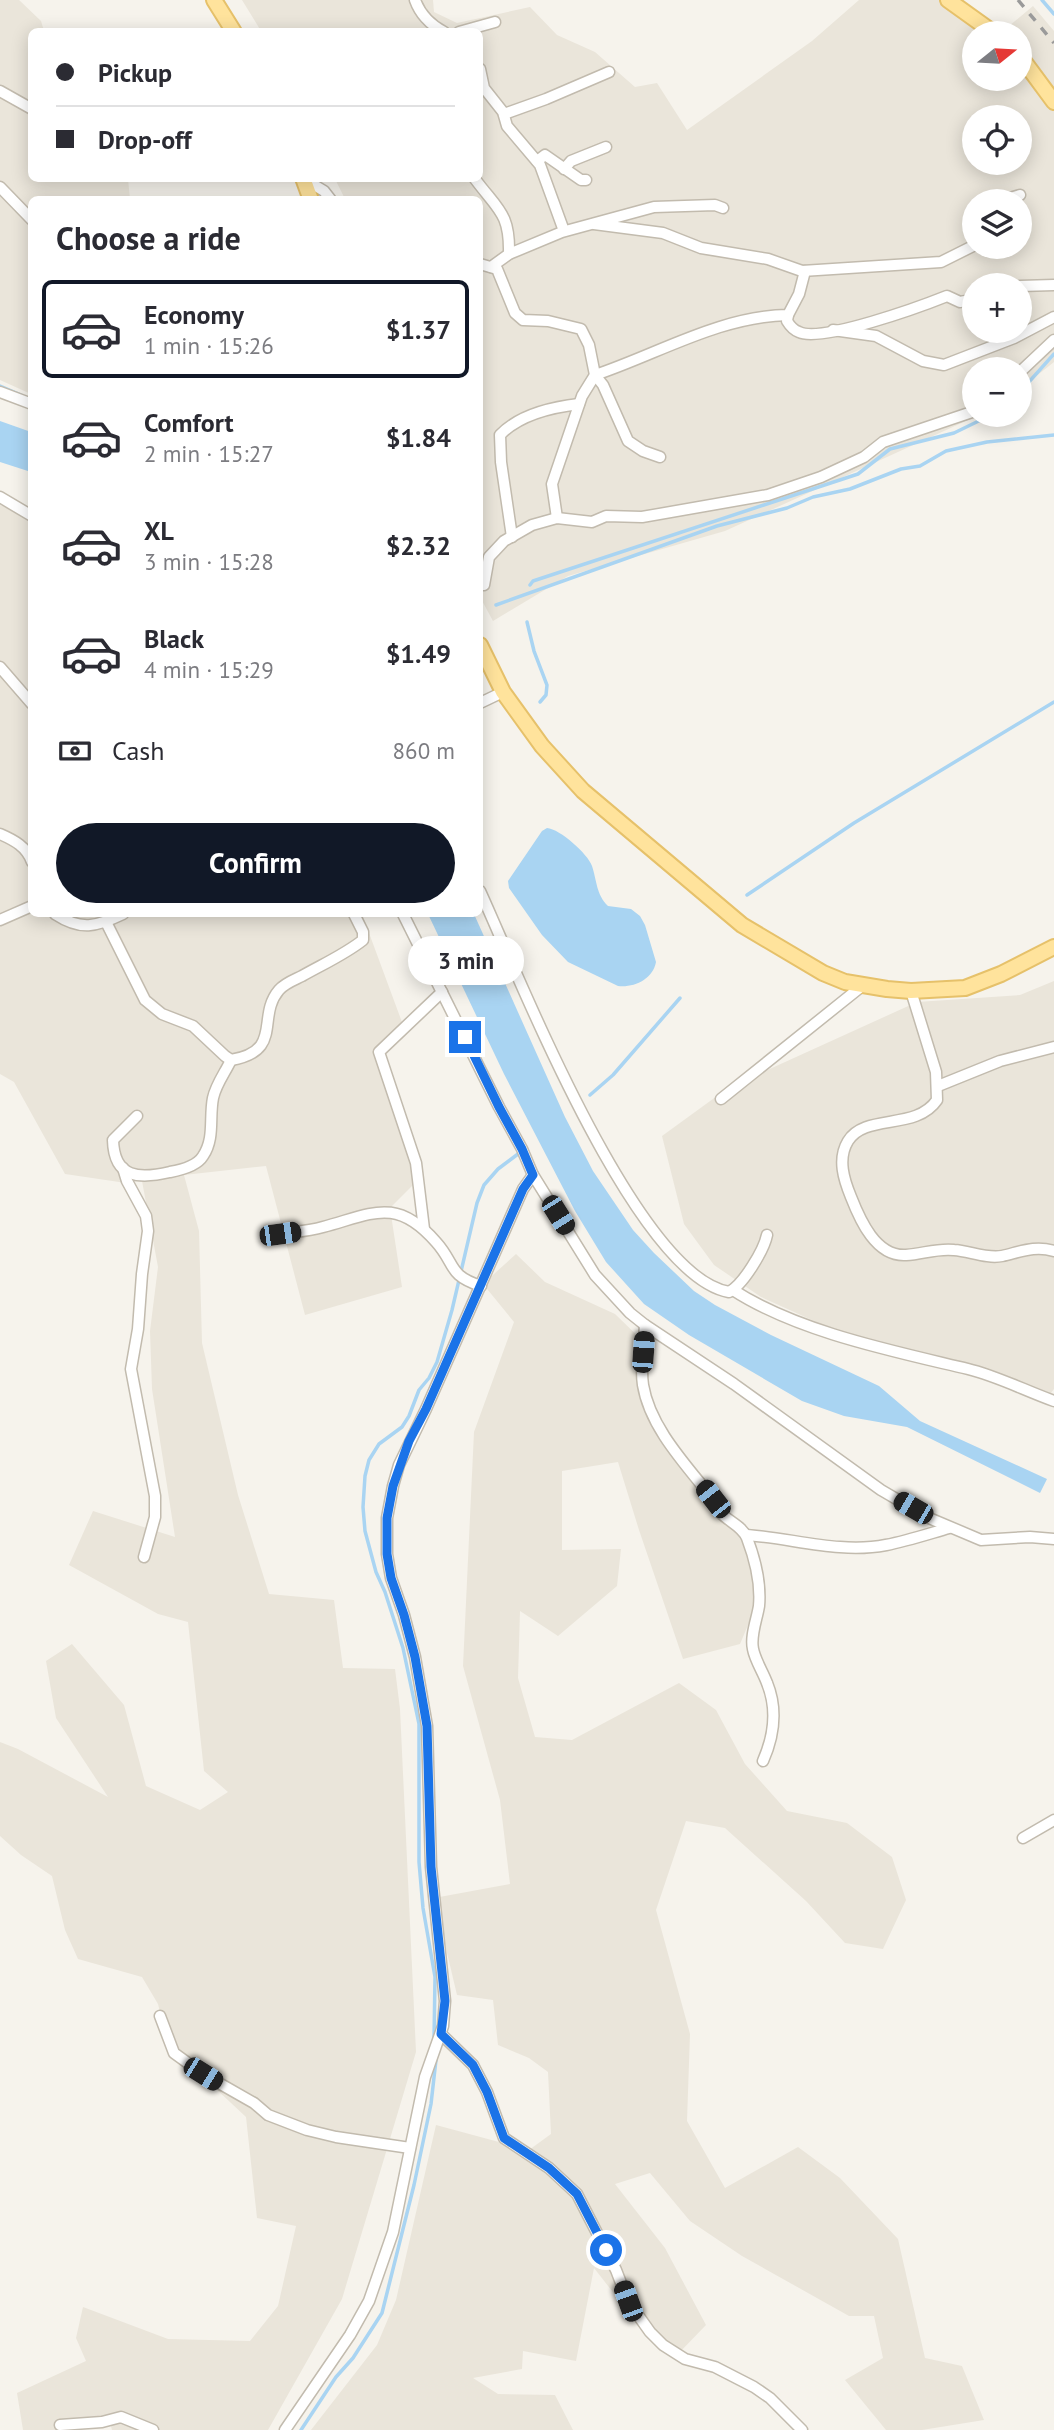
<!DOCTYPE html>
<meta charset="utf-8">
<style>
:root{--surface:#fff;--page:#f7f7f7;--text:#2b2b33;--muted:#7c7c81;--line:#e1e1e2;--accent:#111827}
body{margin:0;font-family:"PT Sans",sans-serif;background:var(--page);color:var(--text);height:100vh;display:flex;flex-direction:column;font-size:26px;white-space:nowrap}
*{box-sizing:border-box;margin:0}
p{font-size:23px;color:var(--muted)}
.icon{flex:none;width:38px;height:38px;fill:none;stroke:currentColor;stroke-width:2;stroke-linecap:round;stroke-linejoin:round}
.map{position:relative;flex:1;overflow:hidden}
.sheet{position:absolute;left:28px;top:196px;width:455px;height:721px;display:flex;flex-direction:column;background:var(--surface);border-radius:10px;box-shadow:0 4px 18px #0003}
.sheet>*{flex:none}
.guide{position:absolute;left:28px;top:28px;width:455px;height:154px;border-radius:10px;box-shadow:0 4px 18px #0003;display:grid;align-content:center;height:154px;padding:0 28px;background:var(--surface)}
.needle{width:46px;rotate:72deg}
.controls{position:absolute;left:962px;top:21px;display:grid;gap:14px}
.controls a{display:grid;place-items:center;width:70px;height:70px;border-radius:50%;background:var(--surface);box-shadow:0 4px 18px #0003;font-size:35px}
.end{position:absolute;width:32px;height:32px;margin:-16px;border:9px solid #1a73e8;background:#fff;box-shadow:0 0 0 4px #fff}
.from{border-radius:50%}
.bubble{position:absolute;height:49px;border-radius:24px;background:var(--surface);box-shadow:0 4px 18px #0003;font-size:23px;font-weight:800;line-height:49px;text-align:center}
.car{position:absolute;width:21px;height:42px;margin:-21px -10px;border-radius:9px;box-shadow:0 0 5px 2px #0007;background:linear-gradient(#222 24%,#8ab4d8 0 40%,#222 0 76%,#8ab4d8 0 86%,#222 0)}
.guide b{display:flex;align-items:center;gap:24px;height:66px;font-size:26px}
.guide b+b{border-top:2px solid var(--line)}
.guide i{width:18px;height:18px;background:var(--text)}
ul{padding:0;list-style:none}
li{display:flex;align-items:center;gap:21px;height:98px;margin:0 14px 10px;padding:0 14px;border:4px solid transparent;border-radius:10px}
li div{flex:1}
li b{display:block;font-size:26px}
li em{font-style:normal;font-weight:800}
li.selected{border-color:var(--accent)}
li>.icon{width:63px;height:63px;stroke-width:1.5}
h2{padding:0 28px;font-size:32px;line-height:84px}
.pay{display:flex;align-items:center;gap:18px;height:77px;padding:0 28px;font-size:26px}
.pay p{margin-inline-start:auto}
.cta{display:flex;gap:14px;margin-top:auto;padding:14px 28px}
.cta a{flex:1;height:80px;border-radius:42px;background:var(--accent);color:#fff;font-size:28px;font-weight:800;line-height:80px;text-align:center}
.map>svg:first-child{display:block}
.residential{fill:#eae5da;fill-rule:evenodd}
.water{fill:#a9d4f2}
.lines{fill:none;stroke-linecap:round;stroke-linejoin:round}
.stream{stroke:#a9d4f2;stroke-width:3.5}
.minor-casing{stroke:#c2bbae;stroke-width:13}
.primary-casing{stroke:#e6c16a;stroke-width:18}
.minor{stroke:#fff;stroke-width:10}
.primary{stroke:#ffe39c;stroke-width:14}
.rail{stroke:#9a9a9a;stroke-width:3.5;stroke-dasharray:9 9;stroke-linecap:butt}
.route{stroke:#1a73e8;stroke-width:9}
</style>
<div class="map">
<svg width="1054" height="2430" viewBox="0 0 1054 2430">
<rect width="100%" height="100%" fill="#f6f3ec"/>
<g class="residential">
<path d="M0,0H19L41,21L44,31L32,32V178L128,179L130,199L32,200L31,394L0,380Z"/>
<path d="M242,0H433L434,12L457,23L530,7L557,35L595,52L635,87L657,83L687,130L812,41L859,0H959L1003,31L1033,6L1054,31V362L1020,389V369H975V415H979L725,531L568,576L493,621L480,597V200L345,199L335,179L480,178V32L261,31ZM975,33H1020V79H975ZM975,117H1020V163H975ZM975,201H1020V247H975ZM975,285H1020V331H975Z"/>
<path d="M0,505L31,516L32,914H362L406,1033L382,1042L423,1175L390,1208L402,1287L305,1315L266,1166L184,1175L199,1231L202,1343L238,1495L269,1594L334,1600L343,1668L395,1669L400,1709L416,2052L342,2299L268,2430H112L108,2415L67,2423L66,2430H23L17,2393L86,2361L76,2338L83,2307L168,2339L250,2341L278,2306L296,2226L257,2218L246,2117L168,2044L158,2004L142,1977L78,1959L65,1930L52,1876L21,1855L0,1836V1742L18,1749L108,1797L56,1718L46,1661L72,1644L124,1705L146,1786L200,1810L228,1792L204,1771L188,1622L158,1614L69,1565L93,1511L175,1537L152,1389L150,1331L158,1267L142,1181L126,1183L65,1174L14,1082L0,1074Z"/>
<path d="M1054,981V1389L1048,1397L909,1350L834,1330L761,1297L714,1265L684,1224L662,1136L728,1088L917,1002L1020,995Z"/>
<path d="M516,1254L545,1282L615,1314L647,1345L648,1420L693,1478L744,1534L765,1585L740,1644L683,1659L639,1530L618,1462L562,1471V1550L621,1549L617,1586L558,1636L520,1611L518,1678L535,1737L572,1740L679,1683L716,1710L745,1764L787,1811L847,1823L892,1857L906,1900L883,1949L845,1943L806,1901L725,1828L686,1821L656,1910L690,2034L687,2121L725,2188L798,2147L840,2178L898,2239L925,2358L962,2366L984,2420L922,2430H886L845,2380L883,2358L874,2316H849L742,2256L690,2221L650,2173L615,2184L665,2248L706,2325L677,2355L641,2328L594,2268L576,2361L523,2351L522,2369L473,2378L498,2394L555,2395L573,2430H311L377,2345L396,2300L436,2125L529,2150L551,2134L548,2072L529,2058L498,2045L493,2000L457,1995L434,1898L510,1884L500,1800L463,1666L474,1432L514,1322L483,1284Z"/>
</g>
<g class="water">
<path d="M0,421L31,432V472L0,462Z"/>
<path d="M547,828C560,829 588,854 592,866C597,881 596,894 608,906L631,909L640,916L645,925L656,962C653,979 634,988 618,986L568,962L542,935L509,888L508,881L542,831Z"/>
<path d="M428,914H474L565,1117L593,1171L633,1230L654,1253L694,1291L715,1305L771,1335L879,1386L920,1421L1047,1479L1040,1493L907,1427L844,1416L802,1401L689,1335L644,1304L606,1262L575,1211L504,1074Z"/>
</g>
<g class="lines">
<g class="stream">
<path d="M1042,0L1054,14"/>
<path d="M0,386L21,395"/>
<path d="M1020,392L1054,354"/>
<path d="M530,585L533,581L858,474L890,449L954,433L991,415"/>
<path d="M496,605L717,526L787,508L813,497L850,489L901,469L920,466L946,451L987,442L1054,435"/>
<path d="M527,622L534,651L547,685L546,695L540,702"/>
<path d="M747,895L854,823L1054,702"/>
<path d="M590,1095L613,1075L680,998"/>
<path d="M434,2040L435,1977L423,1908L419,1862V1724L403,1648L385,1592L376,1572L365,1531L363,1507L365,1476L369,1460L379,1444L402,1427L409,1416L419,1390L429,1378L437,1362L452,1310L477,1203L484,1185L498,1169L518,1154"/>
<path d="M301,2430L336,2377L353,2358L382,2313L414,2185L431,2104L437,2051"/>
</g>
<g class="minor-casing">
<g id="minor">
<path d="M415,0C420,14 431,25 444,32"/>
<path d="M459,32L495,22"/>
<path d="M480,69L484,88L503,112L507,126L540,165L564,231"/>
<path d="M0,91L32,109"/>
<path d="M504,114L546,99L609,72"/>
<path d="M537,161L545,155L581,180H586"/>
<path d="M564,169L571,161L606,147"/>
<path d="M304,179L324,191L331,200"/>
<path d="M475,179C498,210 510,213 509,254"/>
<path d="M0,187L32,220"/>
<path d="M1000,201L1020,195"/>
<path d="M594,224L663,233L701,248L768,259L802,271L941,262L975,245"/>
<path d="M480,264L497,269L515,313L523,320L548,321L581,329L589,345L595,375L582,396L552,484L557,518"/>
<path d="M491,267L509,254L562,232L654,207L715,205L723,208"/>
<path d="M1020,286L1054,285"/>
<path d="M788,315L787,321C790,326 793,330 799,332C821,343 922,306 947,296L960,302L975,299"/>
<path d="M833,330L876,336L923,361L944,365L1014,338L1054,317"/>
<path d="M1020,372L1054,340"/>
<path d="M0,392L32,404"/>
<path d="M660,457L643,451L628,441L603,385L595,375C658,354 720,316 788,315L799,294L805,271"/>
<path d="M0,497L32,516"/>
<path d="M512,537L501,462L500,435C519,415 553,407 579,404"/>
<path d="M484,585L489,557L504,541L532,525L557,518L592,522L606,516L642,517L768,495L821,477L864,457L883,442L975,411"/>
<path d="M0,667L32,704"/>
<path d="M480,703L503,692"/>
<path d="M0,834C14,840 27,847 32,862"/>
<path d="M480,891C519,976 636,1276 729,1292C743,1285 764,1250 767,1235"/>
<path d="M55,914C81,931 96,927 123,914"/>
<path d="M403,914L499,1107L522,1149L533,1175L595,1275L630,1313L645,1325L734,1384L881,1490L929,1518L981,1540L1030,1537L1054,1539"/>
<path d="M0,920L32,906"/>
<path d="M106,922L145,1000L162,1014L193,1026L225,1056L231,1060C284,1051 256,1017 279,990C285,983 294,980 302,976C323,964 344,955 363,940V932L354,914"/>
<path d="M911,991L936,1072L937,1100C916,1131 865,1113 848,1141C837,1159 844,1180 851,1197C860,1220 876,1257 906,1255C923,1254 937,1248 954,1250C969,1251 987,1259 1002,1256C1020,1252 1035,1245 1054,1251"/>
<path d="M938,1086L1000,1061L1054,1047"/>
<path d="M721,1099L862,986"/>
<path d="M137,1116L113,1140C114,1179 140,1179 170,1172C181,1170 197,1166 203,1156C215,1138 209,1118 213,1098C216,1084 225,1073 231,1060"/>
<path d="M123,1168L127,1181L146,1216L148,1231L142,1274L138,1329L131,1369L155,1496V1517L144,1557"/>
<path d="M424,1229L416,1163L379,1052L442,992"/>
<path d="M280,1234C294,1232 309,1231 323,1227C372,1214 396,1196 436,1242C456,1264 447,1275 481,1286"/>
<path d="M733,1290C798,1332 893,1351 968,1369C997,1376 1026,1391 1054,1401"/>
<path d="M645,1325C644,1344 640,1366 643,1385C650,1428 687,1466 713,1499C718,1520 741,1522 747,1538C755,1559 761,1584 759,1606C757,1619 750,1636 753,1649C755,1660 763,1672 767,1683C778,1710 774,1736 763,1761"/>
<path d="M746,1535C792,1538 840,1554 886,1545C907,1541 928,1534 949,1528"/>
<path d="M1023,1838L1054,1820"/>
<path d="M160,2016L174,2053L203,2074L254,2103L268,2115L307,2130L336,2137L410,2148"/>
<path d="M441,2034L473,2065L487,2092L504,2138L549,2168L577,2194L616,2270L628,2301L650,2332L663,2345L685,2359L715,2367L754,2387L770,2398L802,2430"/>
<path d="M60,2425L102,2422L121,2417L153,2430"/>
<path d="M285,2430L350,2335L369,2301L393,2232L425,2077L443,2026L445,2001L431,1867L427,1726L415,1657L404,1615L391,1578L387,1554V1518L393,1486L399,1465L426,1409L523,1189L533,1175"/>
</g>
</g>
<g class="primary-casing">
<g id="primary">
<path d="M214,0L234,32"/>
<path d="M948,0L994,33"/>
<path d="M1020,56L1054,102"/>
<path d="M303,178L311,200"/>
<path d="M480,645L503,692L542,746L583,791L742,925L823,973L845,982L887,989L911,991L965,988L1001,974L1054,947"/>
</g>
</g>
<use href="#minor" class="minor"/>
<use href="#primary" class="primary"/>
<path class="rail" d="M1018,0L1054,43"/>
</g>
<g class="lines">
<path class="route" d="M465,1037L499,1107L522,1149L533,1175L523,1189L426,1409L409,1441L393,1486L387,1518V1554L391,1578L404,1615L415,1657L427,1726L431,1867L445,2001L441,2034L473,2065L487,2092L504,2138L549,2168L577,2194L606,2250"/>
</g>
</svg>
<div class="controls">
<a><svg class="needle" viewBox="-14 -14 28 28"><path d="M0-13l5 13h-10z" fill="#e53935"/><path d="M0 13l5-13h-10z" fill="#7c7c81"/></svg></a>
<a><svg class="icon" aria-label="locate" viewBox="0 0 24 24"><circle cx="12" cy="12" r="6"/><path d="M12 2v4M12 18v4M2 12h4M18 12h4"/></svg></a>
<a><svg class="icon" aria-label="layers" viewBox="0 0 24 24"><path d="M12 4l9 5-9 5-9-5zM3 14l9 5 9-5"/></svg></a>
<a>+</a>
<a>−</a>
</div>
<i class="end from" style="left:606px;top:2250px"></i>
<i class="end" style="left:465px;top:1037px"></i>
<div class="bubble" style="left:408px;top:936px;width:116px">3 min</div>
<i class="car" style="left:558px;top:1215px;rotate:148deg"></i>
<i class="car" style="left:280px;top:1234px;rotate:82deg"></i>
<i class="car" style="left:643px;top:1352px;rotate:4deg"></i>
<i class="car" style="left:713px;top:1499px;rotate:322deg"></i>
<i class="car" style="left:913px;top:1508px;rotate:300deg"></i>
<i class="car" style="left:203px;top:2074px;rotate:122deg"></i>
<i class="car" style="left:628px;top:2301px;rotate:340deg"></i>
<div class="guide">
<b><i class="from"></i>Pickup</b>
<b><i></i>Drop-off</b>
</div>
<section class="sheet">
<h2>Choose a ride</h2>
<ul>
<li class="selected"><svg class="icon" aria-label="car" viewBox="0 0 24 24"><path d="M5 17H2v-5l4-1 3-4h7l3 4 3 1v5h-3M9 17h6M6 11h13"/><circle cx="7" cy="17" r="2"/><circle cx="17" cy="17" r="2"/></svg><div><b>Economy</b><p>1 min · 15:26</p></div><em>$1.37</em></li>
<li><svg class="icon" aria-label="car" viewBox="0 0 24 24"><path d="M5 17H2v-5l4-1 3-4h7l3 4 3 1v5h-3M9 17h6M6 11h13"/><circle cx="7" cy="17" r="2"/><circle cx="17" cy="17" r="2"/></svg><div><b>Comfort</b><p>2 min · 15:27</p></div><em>$1.84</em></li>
<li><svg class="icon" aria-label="car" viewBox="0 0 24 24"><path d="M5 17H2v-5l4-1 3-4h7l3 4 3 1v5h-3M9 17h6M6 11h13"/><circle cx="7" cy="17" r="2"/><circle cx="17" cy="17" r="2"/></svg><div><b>XL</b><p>3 min · 15:28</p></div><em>$2.32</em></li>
<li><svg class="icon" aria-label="car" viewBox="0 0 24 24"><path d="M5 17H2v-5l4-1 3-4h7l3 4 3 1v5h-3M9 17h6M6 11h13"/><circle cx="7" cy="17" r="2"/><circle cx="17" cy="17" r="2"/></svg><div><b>Black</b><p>4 min · 15:29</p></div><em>$1.49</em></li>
</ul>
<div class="pay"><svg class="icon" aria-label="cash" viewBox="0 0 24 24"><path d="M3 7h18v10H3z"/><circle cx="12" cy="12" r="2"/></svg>Cash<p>860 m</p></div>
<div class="cta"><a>Confirm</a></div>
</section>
</div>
